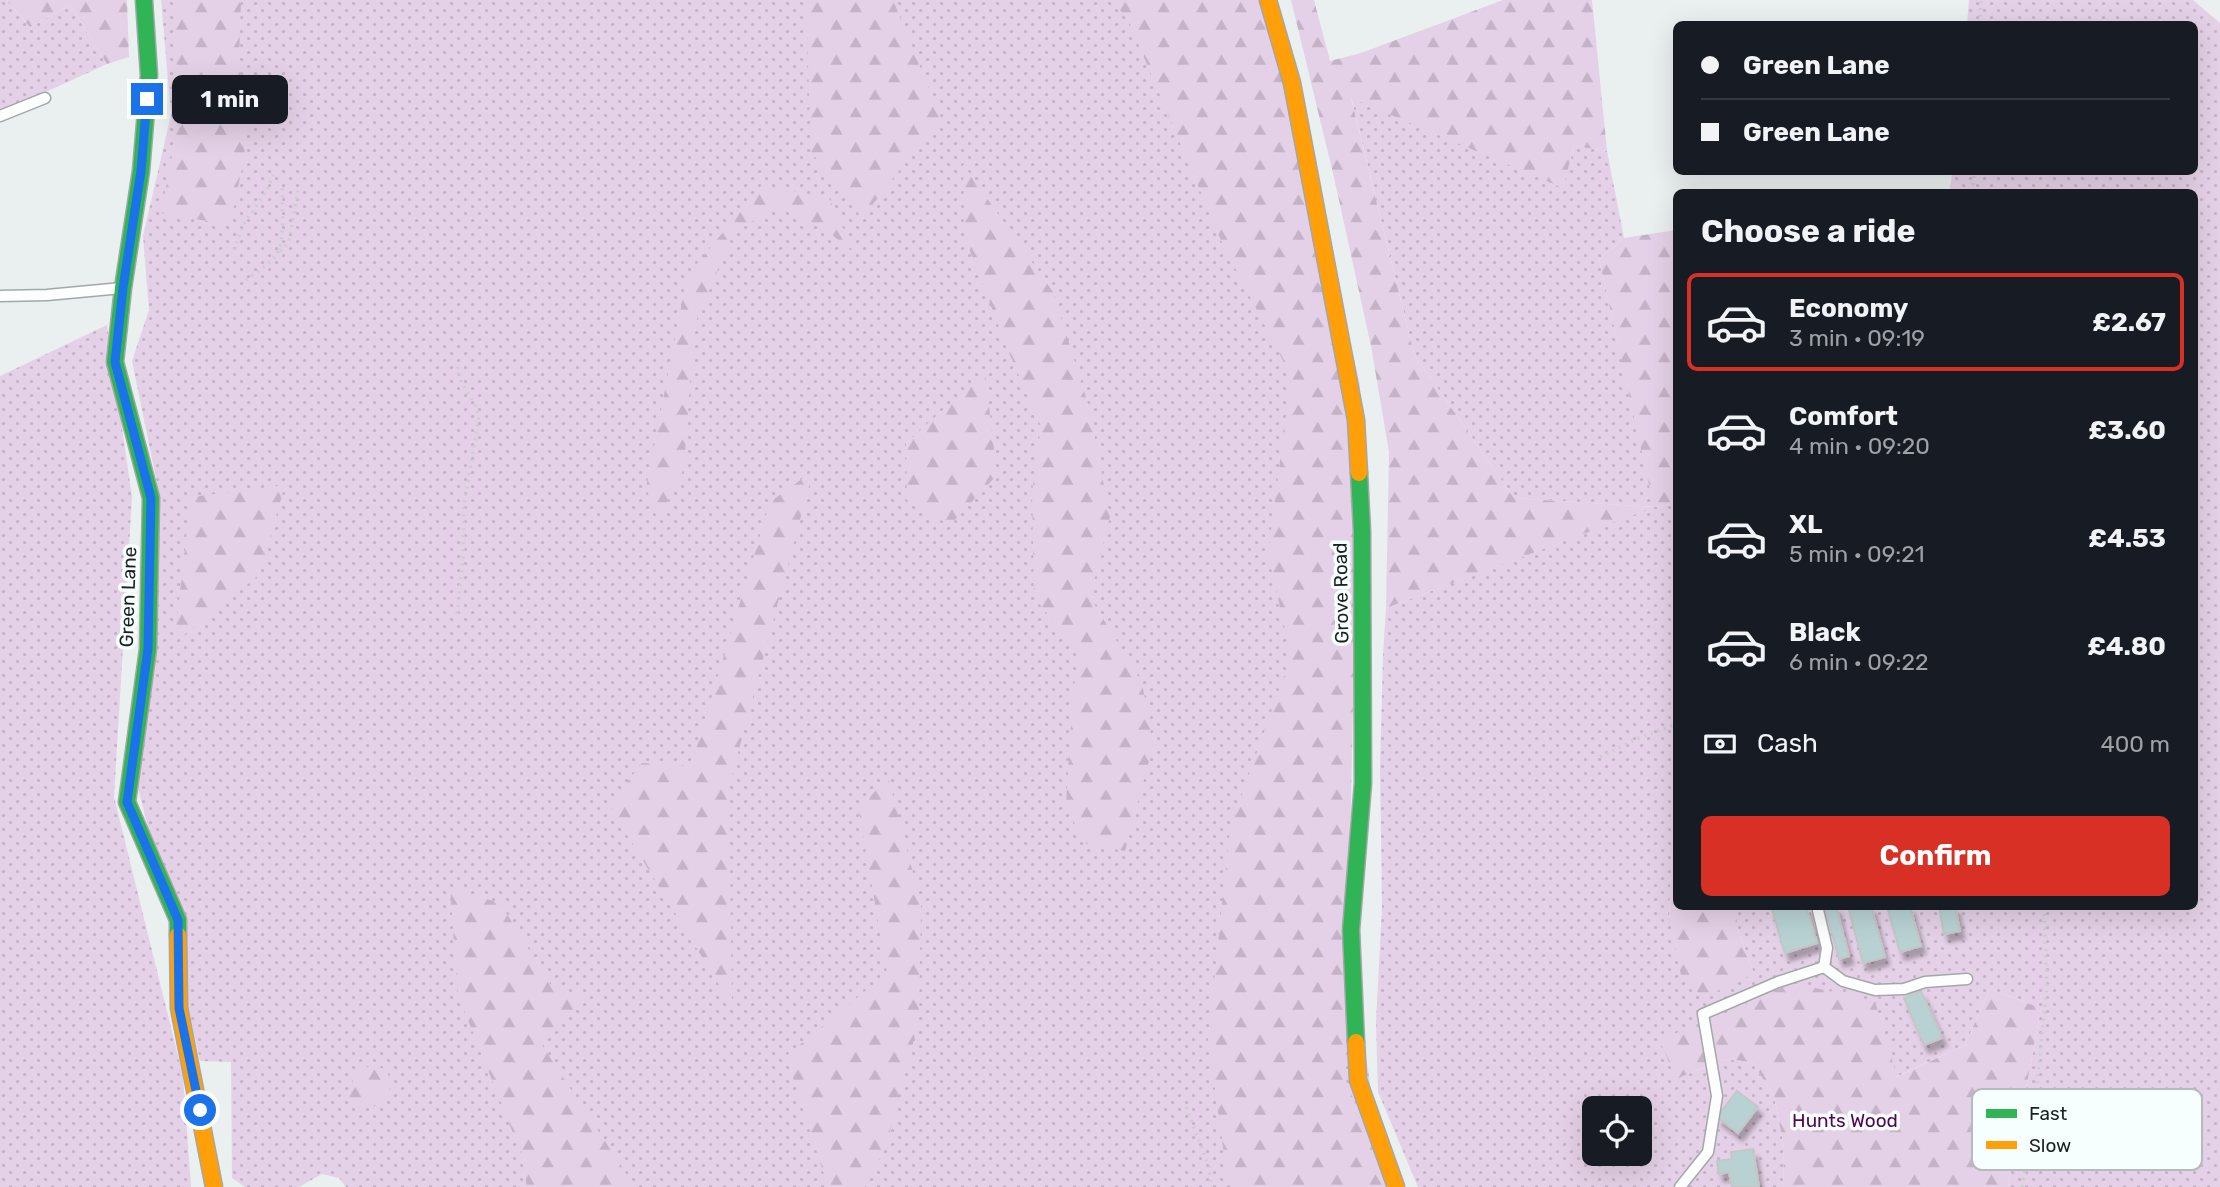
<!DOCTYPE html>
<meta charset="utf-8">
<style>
:root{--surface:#171b24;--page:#20242c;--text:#f1f3f6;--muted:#9ea1a6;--line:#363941;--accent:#d93025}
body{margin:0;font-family:Rubik,sans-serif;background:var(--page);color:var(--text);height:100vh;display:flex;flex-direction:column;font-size:26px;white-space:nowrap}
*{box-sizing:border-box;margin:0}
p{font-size:23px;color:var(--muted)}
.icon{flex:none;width:38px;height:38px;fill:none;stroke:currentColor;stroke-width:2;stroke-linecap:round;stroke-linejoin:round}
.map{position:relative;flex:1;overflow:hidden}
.drawer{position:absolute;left:1673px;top:189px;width:525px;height:721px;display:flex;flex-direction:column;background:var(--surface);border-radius:10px;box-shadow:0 7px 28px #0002}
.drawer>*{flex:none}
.top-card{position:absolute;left:1673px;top:21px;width:525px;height:154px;border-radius:10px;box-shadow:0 7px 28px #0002;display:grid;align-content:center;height:154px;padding:0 28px;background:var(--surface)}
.fabs{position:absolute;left:1582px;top:1096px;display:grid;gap:14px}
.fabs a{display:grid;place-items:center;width:70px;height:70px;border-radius:10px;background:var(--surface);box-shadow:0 7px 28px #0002;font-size:35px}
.end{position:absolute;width:32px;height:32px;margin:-16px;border:9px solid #1a73e8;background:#fff;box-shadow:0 0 0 4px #fff}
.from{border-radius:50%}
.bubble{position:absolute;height:49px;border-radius:10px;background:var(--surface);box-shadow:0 7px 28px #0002;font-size:23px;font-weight:700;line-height:49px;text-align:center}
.top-card b{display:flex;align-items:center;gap:24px;height:66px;font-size:26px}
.top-card b+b{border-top:2px solid var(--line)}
.top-card i{width:18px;height:18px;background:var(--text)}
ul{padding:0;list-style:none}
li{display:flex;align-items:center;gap:21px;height:98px;margin:0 14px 10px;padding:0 14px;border:4px solid transparent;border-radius:10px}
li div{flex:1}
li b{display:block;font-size:26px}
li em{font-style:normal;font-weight:700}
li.selected{border-color:var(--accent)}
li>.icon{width:63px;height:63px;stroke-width:1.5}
h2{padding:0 28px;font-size:32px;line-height:84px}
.pay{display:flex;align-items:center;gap:18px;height:77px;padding:0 28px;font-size:26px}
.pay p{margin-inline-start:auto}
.primary-button{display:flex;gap:14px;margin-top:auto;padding:14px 28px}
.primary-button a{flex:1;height:80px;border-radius:10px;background:var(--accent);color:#fff;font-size:28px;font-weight:700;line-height:80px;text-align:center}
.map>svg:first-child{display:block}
.grass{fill:url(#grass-dots);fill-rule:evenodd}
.forest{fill:url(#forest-firs)}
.building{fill:#b8d2d4;stroke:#c3c7c7;stroke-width:2;filter:url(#shadow)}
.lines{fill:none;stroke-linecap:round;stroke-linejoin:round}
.lane-casing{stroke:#a3a7a8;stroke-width:13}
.fast-casing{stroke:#a3a7a8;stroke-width:19}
.slow-casing{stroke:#a3a7a8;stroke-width:19}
.path{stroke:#cccdce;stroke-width:3.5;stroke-dasharray:2 5;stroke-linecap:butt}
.lane{stroke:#fcfdfd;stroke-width:10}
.fast{stroke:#30b455;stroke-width:16}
.slow{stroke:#ff9f0a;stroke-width:16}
.route{stroke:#1a73e8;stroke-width:9}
.labels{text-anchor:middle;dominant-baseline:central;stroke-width:7;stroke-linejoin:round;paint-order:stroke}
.street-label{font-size:19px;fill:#1b1f1f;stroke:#f7fefe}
.park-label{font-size:19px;fill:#520555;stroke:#f7fefe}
.key{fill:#f7fefe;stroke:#b5bbbb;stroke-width:2}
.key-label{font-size:19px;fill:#1b1f1f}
</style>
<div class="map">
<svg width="2220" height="1187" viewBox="0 0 2220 1187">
<defs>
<pattern id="grass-dots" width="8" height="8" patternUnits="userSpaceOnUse" patternTransform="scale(1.75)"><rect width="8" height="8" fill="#e5d1e7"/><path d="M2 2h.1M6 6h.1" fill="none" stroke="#c4b3c6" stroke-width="1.8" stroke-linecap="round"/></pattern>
<pattern id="forest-firs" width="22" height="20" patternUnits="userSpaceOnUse" patternTransform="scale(1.75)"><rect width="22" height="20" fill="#e5d1e7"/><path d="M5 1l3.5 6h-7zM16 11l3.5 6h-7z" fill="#c4b3c6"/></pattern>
<filter id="shadow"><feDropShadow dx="4.5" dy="8" stdDeviation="2" flood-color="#0004"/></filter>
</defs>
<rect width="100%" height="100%" fill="#eaeff0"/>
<g class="grass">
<path d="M0,0H6L30,27L70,5L107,64L0,113Z"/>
<path d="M161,0H1271L1347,914L1384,1187H346L339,1178L322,1174L299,1187H245L232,1178L231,1062L200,1061L151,839L136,780L160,498L132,361L149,310L143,236L171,115Z"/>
<path d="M1969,0H2193L2220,23V1187H2008L2041,1008L1990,989L1965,1045L1896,1077L1792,984L1676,1079L1725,1059L1752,1062L1774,1096L1784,1147L1783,1187H1418L1378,1092L1376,1021L1382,906L1380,768L1383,655L1386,608L1653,507L1514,498L1414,354L1351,97L1563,187L1574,146L1607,151L1624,238L1599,259L1655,507L1676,503V848L1672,850L1669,918L1754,974L1737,927L1738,907L2194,906V192H1950L1952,172H2194V24H1967ZM1594,1108H1640V1153H1594Z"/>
<path d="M107,325L132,497L114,797L183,1076L191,1187H0V376Z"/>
</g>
<g class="forest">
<path d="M6,0H127L129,57L107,64L70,5L30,27Z"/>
<path d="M173,0H241L239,58L245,154L230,225L161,213L179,119Z"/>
<path d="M806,0H893L941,118L862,218L811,152Z"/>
<path d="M1109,0H1271L1360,385L1345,1078L1388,1187H1233L1227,1176L1208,1039L1230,828L1291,656L1268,554L1291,376L1223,245L1127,17Z"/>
<path d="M1291,0H1314L1330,61L1361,53L1503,0H1592L1607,151L1574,146L1563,188L1351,98L1414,354L1514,498L1654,507L1599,259L1624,238L1676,230V503L1655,507L1386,608L1389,452L1371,346L1333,173Z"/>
<path d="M963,164L1053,292L1089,407L1110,517L1090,597L1142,683L1153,746L1125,851L1083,843L1066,803L1073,696L1078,653L1034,597L1032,492L1041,426L1007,348L965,238Z"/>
<path d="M762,185L829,198L853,250L826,231L776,206L733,234L694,326L684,469L658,520L646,488L687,276Z"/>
<path d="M985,372L997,475L950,525L907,501L906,443Z"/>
<path d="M813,471L729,787L732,1006L609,805L642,763L691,766L770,502Z"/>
<path d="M285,485L259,575L174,643L191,497Z"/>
<path d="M889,780L921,904L919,1020L886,1147L865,1187H828L786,1056L887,973L858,806Z"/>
<path d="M1676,848V906L1738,907L1737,927L1754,974L1704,997L1682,980L1669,918L1672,850Z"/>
<path d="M450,888L500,903L551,985L587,999L540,1042L635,1187H527L521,1153L458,995Z"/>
<path d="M1792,983L1875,1001L1897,1077L1965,1045L1990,989L2041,1008L2008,1187H1783L1784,1147L1774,1096L1752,1062L1725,1059L1676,1079L1659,1039L1705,1023Z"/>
<path d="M371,1066L387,1069L391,1085L384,1104L358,1110L346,1099L357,1070Z"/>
</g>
<g class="building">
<path d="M1771,906H1806L1817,943L1785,953Z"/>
<path d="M1818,906H1836L1849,956L1839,959L1825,908L1819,910Z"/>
<path d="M1848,906H1871L1885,957L1863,963Z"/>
<path d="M1887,906H1910L1921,946L1900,952Z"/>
<path d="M1939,906H1955L1960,931L1944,934Z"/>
<path d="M1921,991L1942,1038L1924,1045L1904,998Z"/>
<path d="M1737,1091L1758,1107L1738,1133L1717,1117Z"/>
<path d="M1753,1149L1759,1187H1732L1729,1172L1719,1174L1717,1161L1732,1159L1731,1152Z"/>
</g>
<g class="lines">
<g class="lane-casing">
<g id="lane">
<path d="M0,116L45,98"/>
<path d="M0,296L47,295L122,288"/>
<path d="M1817,906L1827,948L1824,967"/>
<path d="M1680,1187L1708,1152L1717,1096L1703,1014L1778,982L1824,967L1843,981L1875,990L1904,989L1925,982L1967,979"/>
</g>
</g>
<g class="fast-casing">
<g id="fast">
<path d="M144,0L149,75L141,171L123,288L115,362L151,498L148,649L127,802L178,920V935"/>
<path d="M1356,1042L1351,930L1363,783L1362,531L1359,473"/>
</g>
</g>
<g class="slow-casing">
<g id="slow">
<path d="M1268,0L1292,83L1356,420L1359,473"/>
<path d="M178,935L179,1008L214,1187"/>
<path d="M1356,1042L1358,1080L1396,1187"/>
</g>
</g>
<g class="path">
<path d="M1980,24L1981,0"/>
<path d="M1973,192L1974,172"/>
<path d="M234,250L243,225L266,192L273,175"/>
<path d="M280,251L289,242L298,191"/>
<path d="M246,280C256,272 269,265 276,255C287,241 280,202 283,183"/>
<path d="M457,614L463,558L464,506L479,416C475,398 456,384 458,365"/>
<path d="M1600,757L1634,740L1676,724"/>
<path d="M1186,1107L1209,1167L1211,1187"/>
<path d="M2022,1187L2032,1132L2047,986L2044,906"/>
</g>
<use href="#lane" class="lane"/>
<use href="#fast" class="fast"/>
<use href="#slow" class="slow"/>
</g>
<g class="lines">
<path class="route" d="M147,99L141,171L123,288L115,362L151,498L148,649L127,802L178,920L179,1008L200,1110"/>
</g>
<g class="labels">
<g class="street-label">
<text transform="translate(1341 593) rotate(-91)">Grove Road</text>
<text transform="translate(128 597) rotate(-88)">Green Lane</text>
</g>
<g class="park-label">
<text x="1845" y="1120">Hunts Wood</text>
</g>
</g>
<rect x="1972" y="1089" width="230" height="81" rx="10" class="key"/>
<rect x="1986" y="1109" width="31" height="9" fill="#30b455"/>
<rect x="1986" y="1141" width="31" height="8" fill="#ff9f0a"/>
<g class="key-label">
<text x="2029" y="1120">Fast</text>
<text x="2029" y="1152">Slow</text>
</g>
</svg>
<div class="fabs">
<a><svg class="icon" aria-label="locate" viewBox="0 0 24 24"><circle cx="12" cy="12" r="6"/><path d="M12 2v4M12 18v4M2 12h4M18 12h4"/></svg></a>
</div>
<i class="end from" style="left:200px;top:1110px"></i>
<i class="end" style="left:147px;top:99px"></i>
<div class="bubble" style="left:172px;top:75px;width:116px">1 min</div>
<div class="top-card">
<b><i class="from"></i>Green Lane</b>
<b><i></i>Green Lane</b>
</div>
<section class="drawer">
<h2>Choose a ride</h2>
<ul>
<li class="selected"><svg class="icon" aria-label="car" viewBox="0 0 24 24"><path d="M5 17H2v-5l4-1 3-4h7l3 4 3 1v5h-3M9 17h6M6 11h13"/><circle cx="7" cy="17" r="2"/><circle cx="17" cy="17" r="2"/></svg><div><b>Economy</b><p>3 min · 09:19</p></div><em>£2.67</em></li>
<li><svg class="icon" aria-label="car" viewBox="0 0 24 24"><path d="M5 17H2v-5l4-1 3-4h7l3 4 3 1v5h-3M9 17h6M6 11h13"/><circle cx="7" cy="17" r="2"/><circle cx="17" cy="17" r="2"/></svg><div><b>Comfort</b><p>4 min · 09:20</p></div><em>£3.60</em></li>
<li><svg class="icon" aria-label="car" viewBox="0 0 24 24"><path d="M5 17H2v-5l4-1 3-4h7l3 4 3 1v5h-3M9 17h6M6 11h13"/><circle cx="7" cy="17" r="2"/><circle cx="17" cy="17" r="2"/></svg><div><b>XL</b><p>5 min · 09:21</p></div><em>£4.53</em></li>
<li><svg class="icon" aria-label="car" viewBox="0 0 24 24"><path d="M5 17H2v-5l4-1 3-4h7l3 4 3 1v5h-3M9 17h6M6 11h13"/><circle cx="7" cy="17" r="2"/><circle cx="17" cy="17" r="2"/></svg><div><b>Black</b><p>6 min · 09:22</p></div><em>£4.80</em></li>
</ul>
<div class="pay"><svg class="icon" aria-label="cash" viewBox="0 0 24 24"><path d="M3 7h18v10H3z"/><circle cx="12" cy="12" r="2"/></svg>Cash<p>400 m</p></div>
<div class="primary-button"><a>Confirm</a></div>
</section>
</div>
